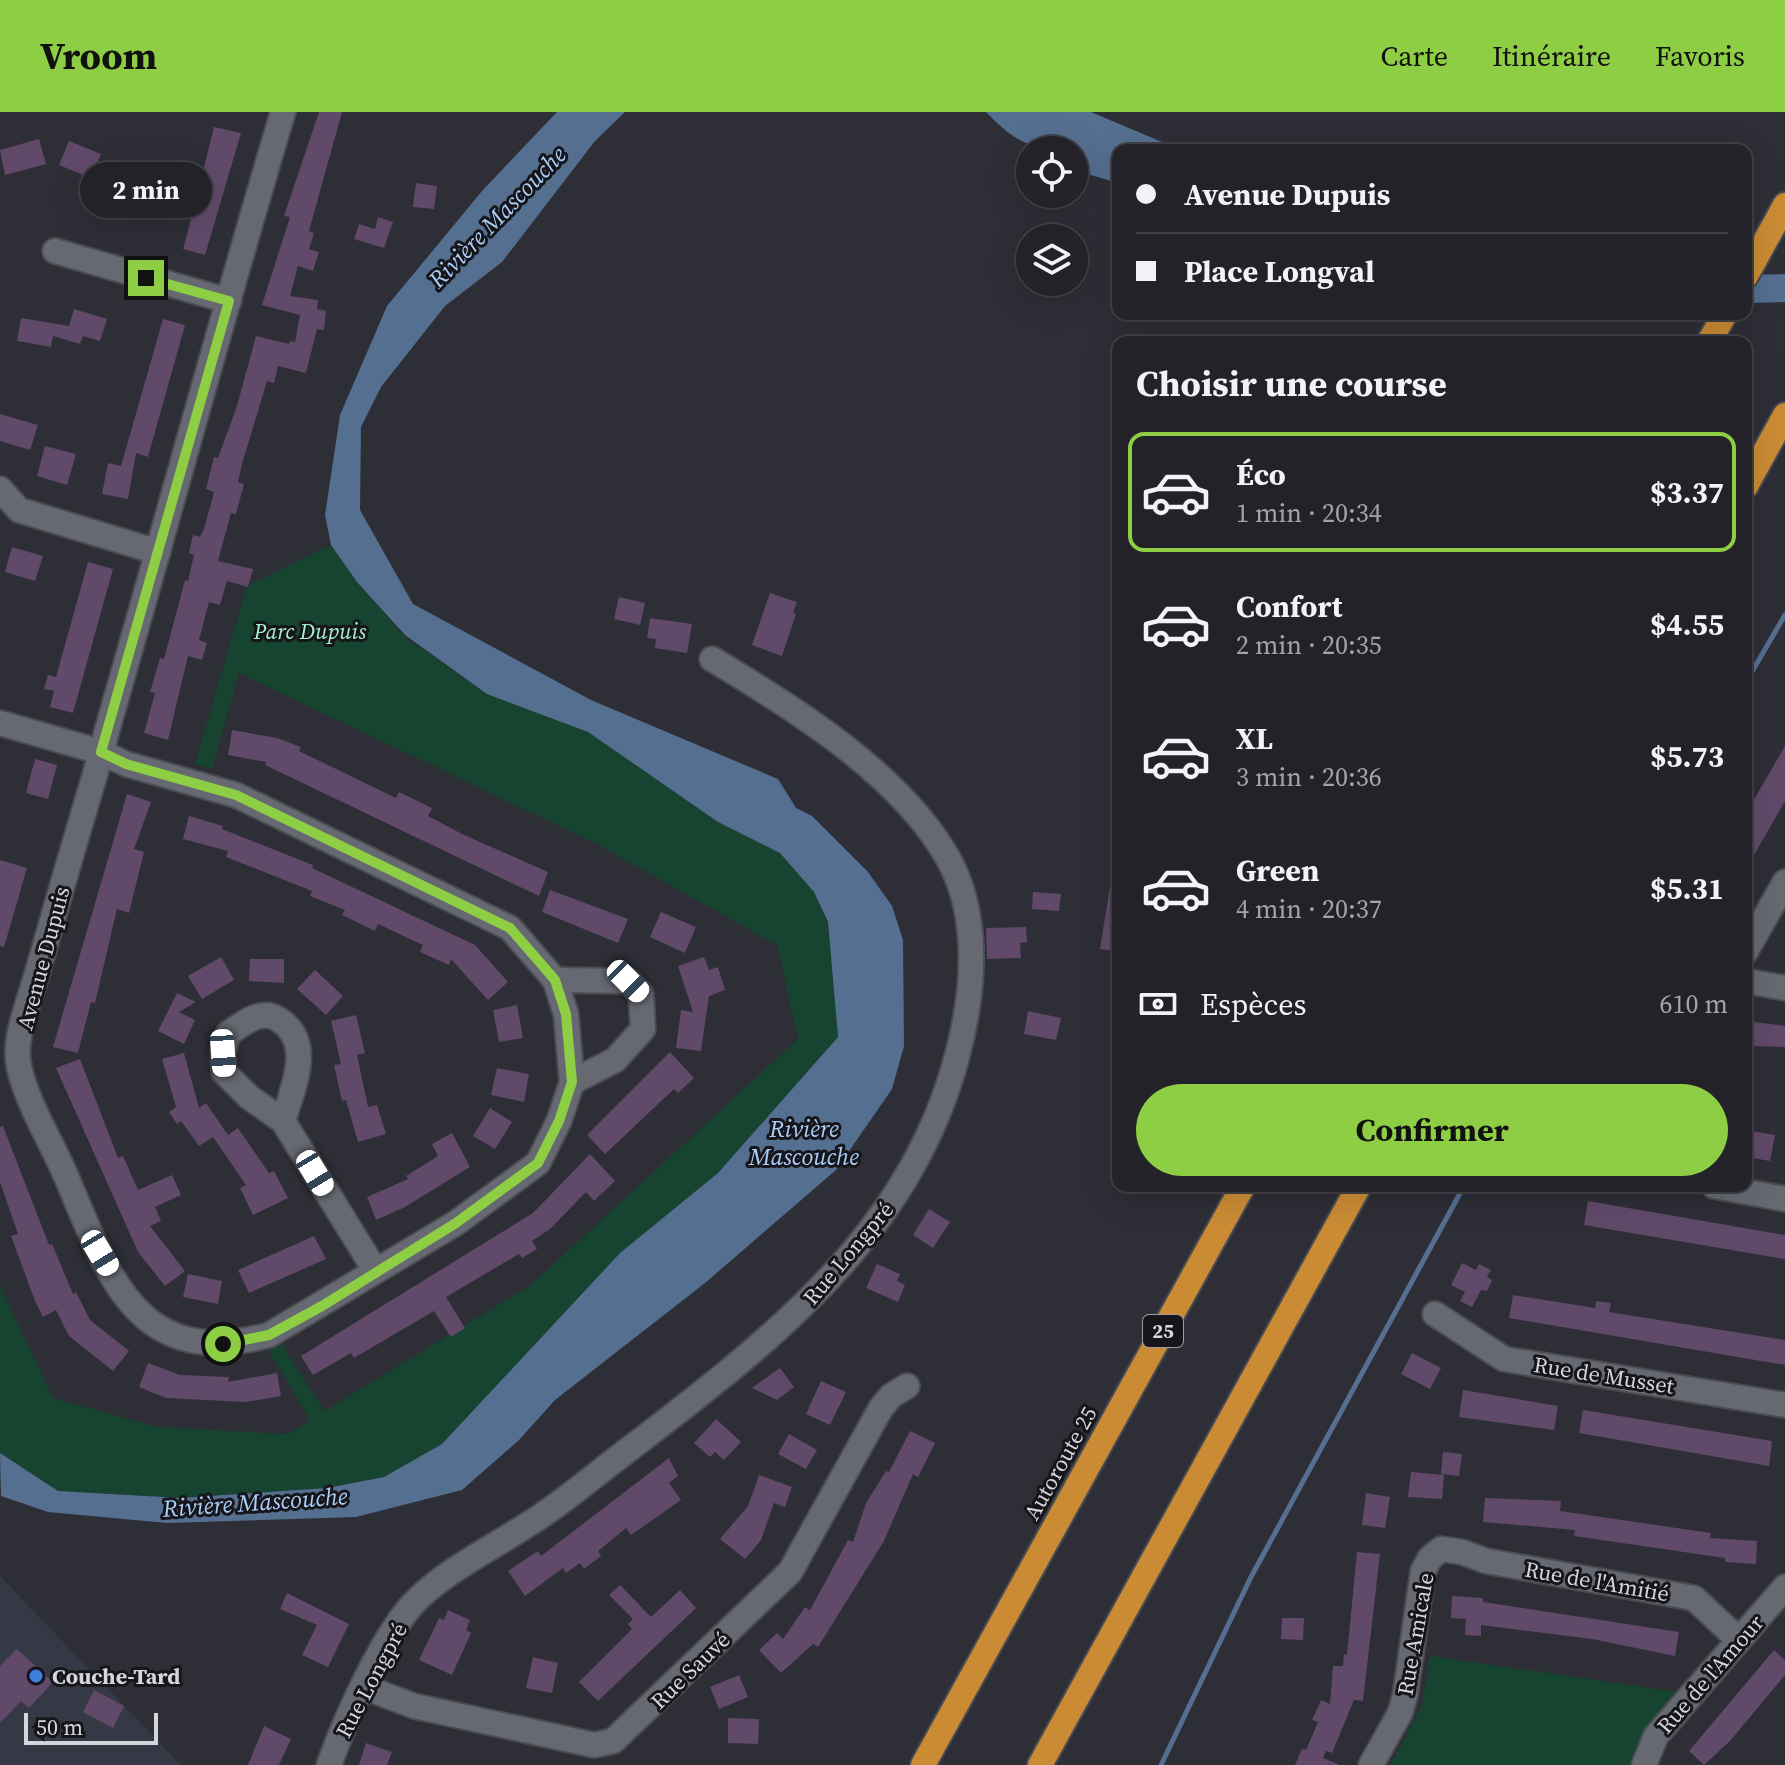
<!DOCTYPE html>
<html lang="fr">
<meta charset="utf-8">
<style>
:root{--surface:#222228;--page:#2e2f34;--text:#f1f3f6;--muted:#a2a4a8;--line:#3f3f45;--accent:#8dce44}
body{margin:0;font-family:"Source Serif 4",serif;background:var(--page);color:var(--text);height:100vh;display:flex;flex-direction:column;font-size:30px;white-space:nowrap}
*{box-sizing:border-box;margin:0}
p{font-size:26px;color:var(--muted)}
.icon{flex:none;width:44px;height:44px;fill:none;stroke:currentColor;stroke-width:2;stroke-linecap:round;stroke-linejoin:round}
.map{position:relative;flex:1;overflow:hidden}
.details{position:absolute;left:1112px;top:224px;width:640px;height:856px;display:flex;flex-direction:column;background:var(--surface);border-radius:16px;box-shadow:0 8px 32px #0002,0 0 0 2px var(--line)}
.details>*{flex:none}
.banner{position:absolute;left:1112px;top:32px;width:640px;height:176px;border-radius:16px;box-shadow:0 8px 32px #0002,0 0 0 2px var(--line);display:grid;align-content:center;height:176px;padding:0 24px;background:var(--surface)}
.controls{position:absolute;left:1016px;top:24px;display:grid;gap:16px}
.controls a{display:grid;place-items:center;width:72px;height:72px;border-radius:50%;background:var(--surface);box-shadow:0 8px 32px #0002,0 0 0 2px var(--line);font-size:40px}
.scale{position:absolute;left:24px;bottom:20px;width:134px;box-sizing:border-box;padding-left:8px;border:4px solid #d5d6dc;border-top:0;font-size:22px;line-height:28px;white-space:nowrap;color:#d5d6dc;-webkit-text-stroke:6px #16161a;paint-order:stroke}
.end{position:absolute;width:36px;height:36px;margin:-18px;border:10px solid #8dce44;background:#111;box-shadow:0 0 0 4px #111}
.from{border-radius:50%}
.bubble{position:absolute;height:56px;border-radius:28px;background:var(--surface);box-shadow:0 8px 32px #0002,0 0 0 2px var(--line);font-size:26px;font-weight:700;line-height:56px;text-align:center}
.car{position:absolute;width:24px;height:48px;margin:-24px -12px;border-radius:10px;box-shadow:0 0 6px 2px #0007;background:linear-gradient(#fff 24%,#345 0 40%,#fff 0 76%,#345 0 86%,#fff 0)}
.banner b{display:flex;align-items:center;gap:28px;height:76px;font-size:30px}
.banner b+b{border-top:2px solid var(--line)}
.banner i{width:20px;height:20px;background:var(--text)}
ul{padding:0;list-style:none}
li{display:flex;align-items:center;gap:24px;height:120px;margin:0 16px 12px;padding:0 8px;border:4px solid transparent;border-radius:16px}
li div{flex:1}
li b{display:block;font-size:30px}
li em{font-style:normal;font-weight:700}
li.on{border-color:var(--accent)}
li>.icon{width:72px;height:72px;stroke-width:1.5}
h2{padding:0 24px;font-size:36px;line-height:96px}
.pay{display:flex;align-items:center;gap:20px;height:88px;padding:0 24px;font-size:30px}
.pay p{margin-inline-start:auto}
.cta{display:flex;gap:16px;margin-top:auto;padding:16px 24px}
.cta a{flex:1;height:92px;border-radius:48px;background:var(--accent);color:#111;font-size:32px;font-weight:700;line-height:92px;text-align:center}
header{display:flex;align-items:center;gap:48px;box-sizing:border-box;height:112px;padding:0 40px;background:var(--accent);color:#111}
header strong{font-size:38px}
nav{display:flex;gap:44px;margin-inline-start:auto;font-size:28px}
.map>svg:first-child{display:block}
.built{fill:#353845}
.green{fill:#164431}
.water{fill:#556f90}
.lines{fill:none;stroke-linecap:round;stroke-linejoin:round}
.stream{stroke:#556f90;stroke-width:5}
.building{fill:#61496a}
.minor-casing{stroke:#4b4c52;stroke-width:28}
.highway-casing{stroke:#4b4c52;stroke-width:28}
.minor{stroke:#676972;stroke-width:24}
.highway{stroke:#ca8b34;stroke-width:24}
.route{stroke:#8dce44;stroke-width:10}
.shop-dot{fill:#3f7fe0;stroke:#16161a;stroke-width:3}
.labels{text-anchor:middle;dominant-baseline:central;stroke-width:6;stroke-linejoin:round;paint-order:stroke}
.shield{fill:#16161a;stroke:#9c9ca2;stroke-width:2}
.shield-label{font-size:20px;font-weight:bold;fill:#d5d6dc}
.park-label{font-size:22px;font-style:italic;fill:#a5f1cb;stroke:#16161a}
.street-label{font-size:22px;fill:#d5d6dc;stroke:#16161a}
.poi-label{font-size:22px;font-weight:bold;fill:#d5d6dc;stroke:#16161a;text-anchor:start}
.water-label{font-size:24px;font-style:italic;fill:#aacdf9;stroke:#16161a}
</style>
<header>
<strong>Vroom</strong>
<nav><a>Carte</a><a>Itinéraire</a><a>Favoris</a></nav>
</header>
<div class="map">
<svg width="1785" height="1653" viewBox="0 0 1785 1653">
<rect width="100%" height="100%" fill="#2d2e36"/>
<path class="built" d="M0,1464L181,1653H0Z"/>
<g class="green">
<path d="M331,433L357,470L405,525L487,582L588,620L718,710L780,741L814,780L828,813L838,925L718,1061L620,1141L442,1332L384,1365L327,1376L181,1386L58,1379L0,1341V1174L53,1286L157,1315L288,1322L310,1308L263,1229L277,1225L324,1299L531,1173L798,927L777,833L595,731L239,561L212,657L195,652L247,474Z"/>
<path d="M1430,1544L1686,1581L1655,1653H1390L1422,1594Z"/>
</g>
<g class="water">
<path d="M557,0H625L595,29L502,150L445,194L381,275L361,315L360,398L413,492L591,588L778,667L796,696L812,704L868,760L892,794L903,828L904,934L892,977L836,1058L705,1171L555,1288L519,1328L462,1378L356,1405L167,1411L48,1400L1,1384L0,1341L58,1379L181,1386L327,1376L384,1365L442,1332L620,1141L718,1061L838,925L828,810L814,780L780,741L718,710L588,620L487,582L405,523L357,470L331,433L325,403L340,303L387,194L482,79Z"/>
<path d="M986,0H1091L1162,30L1194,38H1118V71L1074,58V38C1031,38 1016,31 986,0Z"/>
<path d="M1785,162V190L1746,191V163Z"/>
</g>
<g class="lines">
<g class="stream">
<path d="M1746,570L1785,503"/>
<path d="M1161,1653L1251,1465L1464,1074"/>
</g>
</g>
<g class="building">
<path d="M319,0H342L309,119L314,121L309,137L319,140L313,159L298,154L290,184L318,188L317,197L326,199L324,218L317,217L306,261L278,254L274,271L267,269L242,352L238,370L244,372L236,402L231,401L218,449L253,457L248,475L227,469L220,493L209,490L199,528L207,531L202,548L188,544L168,628L144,621L155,581L150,580L160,546L164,547L185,468L188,469L194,443L189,441L193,423L200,425L204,417L214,380L206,377L214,345L218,346L237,294L256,224L289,232L290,229L295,230L300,203L262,193L290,105L284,104Z"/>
<path d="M214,15L241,21L205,143L183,137L200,74L187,70L191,55L203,59Z"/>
<path d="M39,27L46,52L5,63L0,38Z"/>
<path d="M69,29L101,42L91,66L59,53Z"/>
<path d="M416,71L437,74L434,97L413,95Z"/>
<path d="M107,72L143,81L137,104L101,95Z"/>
<path d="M378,105L393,110L384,136L354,127L359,112L375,117Z"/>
<path d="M74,197L107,207L100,229L83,224L80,232L53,224L51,235L17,229L21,206L69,214Z"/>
<path d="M163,207L185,213L148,345L136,341L128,387L102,382L108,351L121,354Z"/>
<path d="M0,302L38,313L30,338L0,329Z"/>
<path d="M45,334L76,342L67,373L37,364Z"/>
<path d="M12,435L43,444L35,469L5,460Z"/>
<path d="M88,450L113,457L73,601L50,595L54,579L44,577L48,563L56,565Z"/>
<path d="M770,481L797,490L793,501L796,502L782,544L752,533Z"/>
<path d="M619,485L645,491L640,513L614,507Z"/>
<path d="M650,506L692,512L687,541L655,536L656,527L647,526Z"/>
<path d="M232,618L277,626L301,635L299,639L396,686L399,680L432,696L428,704L462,722L548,760L539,784L265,653L266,650L228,643Z"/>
<path d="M1785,634V689L1746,757V688L1752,691Z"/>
<path d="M35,647L57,653L48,687L26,681Z"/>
<path d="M127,682L151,690L134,737L144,740L129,801L117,797L95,891L91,890L78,941L53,935Z"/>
<path d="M189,704L223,714L222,717L313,753L312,756L475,833L508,870L488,888L451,847L449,853L420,840L423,833L378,812L375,819L342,803L345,798L310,784L312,779L226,745L228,739L183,727Z"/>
<path d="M0,748L27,756L4,835L0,834Z"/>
<path d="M1110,774H1118L1117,839L1100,837Z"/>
<path d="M550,778L628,807L618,831L542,800Z"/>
<path d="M1033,780L1061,782L1059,799L1032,797Z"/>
<path d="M661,800L696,815L685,841L650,825Z"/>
<path d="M1026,815L1027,830L1020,831L1021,846L987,847L986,816Z"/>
<path d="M221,845L234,868L202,887L188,864Z"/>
<path d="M704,845L709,858L718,855L725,878L709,884L701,939L676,936L681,898L693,900L678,854Z"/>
<path d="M250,847H284V871L249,869Z"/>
<path d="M315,858L343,884L326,903L297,877Z"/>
<path d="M177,881L196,890L179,900L195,908L184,932L158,919Z"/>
<path d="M517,893L523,926L499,930L493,898Z"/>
<path d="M1028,899L1061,906L1056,928L1024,922Z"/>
<path d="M356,903L365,941L357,943L368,995L377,993L386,1022L358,1030L346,988L342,989L334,953L341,952L331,909Z"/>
<path d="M1746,909L1785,914V935L1746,934Z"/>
<path d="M670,940L694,966L678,981L674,977L605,1042L587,1023Z"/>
<path d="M184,941L199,996L206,991L228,1023L238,1016L269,1061L274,1059L288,1086L253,1103L240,1076L246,1073L213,1025L199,1034L181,1009L177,1012L169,1000L176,995L162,947Z"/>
<path d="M80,947L118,1046L123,1044L138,1078L172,1063L181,1083L155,1095L161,1109L150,1114L185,1159L165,1174L138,1140L56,956Z"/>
<path d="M497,956L529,962L524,990L491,983Z"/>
<path d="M490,996L512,1010L495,1037L473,1024Z"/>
<path d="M3,1014L49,1133L52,1132L73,1182L76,1180L90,1208L129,1239L113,1259L69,1224L56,1198L43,1205L35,1189L11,1124L18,1122L0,1070V1015Z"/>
<path d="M1746,1018L1775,1023L1770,1049L1746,1045Z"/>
<path d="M452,1021L470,1055L405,1095L376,1108L367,1085L408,1067L406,1064L438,1044L432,1032Z"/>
<path d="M590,1042L615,1069L594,1089L586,1080L550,1117L532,1129L537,1137L522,1146L519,1142L446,1185L465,1216L451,1225L434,1199L354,1246L351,1241L313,1263L301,1244L533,1101Z"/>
<path d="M1588,1089L1785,1123V1147L1584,1113Z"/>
<path d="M929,1097L950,1110L933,1136L913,1123Z"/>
<path d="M314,1124L326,1147L249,1181L238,1158Z"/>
<path d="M1462,1151L1476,1158L1479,1152L1491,1158L1487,1165L1492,1168L1487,1179L1481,1178L1472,1195L1460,1189L1465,1180L1451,1173Z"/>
<path d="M877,1152L900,1162L897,1169L905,1173L898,1190L866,1176Z"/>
<path d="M188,1162L222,1169L218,1192L183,1185Z"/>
<path d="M1513,1183L1595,1196L1596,1189L1611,1191L1609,1200L1785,1228V1253L1509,1206Z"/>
<path d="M1412,1241L1441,1256L1430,1277L1401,1262Z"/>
<path d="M148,1251L180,1263L229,1265L228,1270L277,1261L281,1284L246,1290L166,1286L139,1275Z"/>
<path d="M780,1256L794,1275L777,1288L752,1276Z"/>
<path d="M821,1269L846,1280L830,1313L806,1302Z"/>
<path d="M1463,1278L1558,1294L1554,1318L1459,1305Z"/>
<path d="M1583,1298L1772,1329L1769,1354L1579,1321Z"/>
<path d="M716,1307L741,1330L724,1348L715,1340L710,1345L694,1331Z"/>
<path d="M910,1319L935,1331L918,1365L913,1362L884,1429L818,1535L813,1532L781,1561L759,1538L777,1521L783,1527L805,1495L810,1498L848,1428L853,1430L866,1391L886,1359L889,1360Z"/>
<path d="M789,1322L817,1338L806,1357L778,1342Z"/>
<path d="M1443,1340L1462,1342L1459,1364L1441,1362Z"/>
<path d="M669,1346L678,1364L669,1371L681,1388L631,1423L626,1416L598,1439L601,1444L584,1457L580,1451L566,1461L563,1456L525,1484L508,1459L538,1439L541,1444Z"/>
<path d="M1411,1360L1444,1363L1442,1387L1408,1385Z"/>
<path d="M759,1363L792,1375L785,1395L774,1391L761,1428L745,1447L720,1427L748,1394Z"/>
<path d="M1366,1381L1390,1385L1385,1416L1362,1413Z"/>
<path d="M1485,1386L1561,1389L1560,1399L1711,1421L1710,1426L1757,1429L1756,1452L1725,1450V1446L1574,1424L1575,1418L1483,1410Z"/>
<path d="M1357,1440L1380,1442L1363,1589L1354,1588L1332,1641L1326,1639L1323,1646L1340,1653H1295L1302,1637L1306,1638L1318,1610L1312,1608L1321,1588L1330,1592L1333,1554H1343L1344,1542L1347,1543Z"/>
<path d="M620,1473L651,1505L680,1478L696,1496L598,1589L579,1570L632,1517L628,1512L633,1507L609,1483Z"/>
<path d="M287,1481L349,1512L328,1555L302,1543L317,1513L280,1497Z"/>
<path d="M1452,1484L1483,1486V1490L1679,1520L1675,1544L1592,1527L1481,1513V1524L1465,1523L1466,1507L1451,1506Z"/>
<path d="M448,1498L470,1508L466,1518L471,1521L452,1563L419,1548L439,1506L444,1508Z"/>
<path d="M1282,1506H1304L1303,1528L1281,1527Z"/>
<path d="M17,1537L53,1570L29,1596L21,1589L0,1611V1554Z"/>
<path d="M1774,1538L1785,1548V1563L1730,1629L1704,1653L1689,1639Z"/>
<path d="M533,1545L558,1551L552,1581L526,1576Z"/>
<path d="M739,1563L748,1585L719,1597L710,1575Z"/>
<path d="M94,1578L124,1594L113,1616L83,1600Z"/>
<path d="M728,1606L759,1607L758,1632L728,1631Z"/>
<path d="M264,1614L291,1627L279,1653H248Z"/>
<path d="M366,1631L392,1640L387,1653H359Z"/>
</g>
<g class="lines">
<g class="minor-casing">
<g id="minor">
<path d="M55,139L229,189"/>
<path d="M0,377L19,398L158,440"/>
<path d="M0,611L101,640L126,652L236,683L510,816L555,868L566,902L572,970L559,1009L538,1051L456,1111L269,1223C132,1260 107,1157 62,1055C49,1027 21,978 18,948C15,923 29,890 36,865C55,799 74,732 94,666L108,615C167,410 222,204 283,0"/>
<path d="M1746,839L1785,770"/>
<path d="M555,868L628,869L641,882L643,917L615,948L572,970"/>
<path d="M1746,869L1785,876"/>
<path d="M283,1009C293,975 315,930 278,907C261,896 242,912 228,922L223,941L224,960L249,985L283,1009L375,1158"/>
<path d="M1714,1074L1785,1087"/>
<path d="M1435,1202L1504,1247L1785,1293"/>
<path d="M364,1575L414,1594L594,1633L613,1629L790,1460L881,1296L891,1284L907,1274"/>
<path d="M329,1653C345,1608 380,1530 411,1494C442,1460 489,1438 527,1413C557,1395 584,1372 611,1351C769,1230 926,1117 965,909C975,856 975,796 949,748C902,663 794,596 712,547"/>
<path d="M1371,1653L1400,1601L1405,1584L1423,1459L1430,1446L1441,1437L1462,1440L1486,1449L1694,1486L1739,1528"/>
<path d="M1644,1653L1656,1624L1785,1475"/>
</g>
</g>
<g class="highway-casing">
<g id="highway">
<path d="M1746,164L1785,93"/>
<path d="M1709,230L1725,202"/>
<path d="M1746,374L1785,303"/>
<path d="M923,1653L1243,1074"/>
<path d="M1040,1653L1359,1074"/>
</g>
</g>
<use href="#minor" class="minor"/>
<use href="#highway" class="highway"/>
</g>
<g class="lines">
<path class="route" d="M146,166L229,189L101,640L126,652L236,683L510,816L555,868L566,902L572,970L559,1009L538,1051L456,1111L322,1194L269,1223L223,1232"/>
</g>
<circle class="shop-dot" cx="36" cy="1564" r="8"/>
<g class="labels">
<rect class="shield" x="1143" y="1203" width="40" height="32" rx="6"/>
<g class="shield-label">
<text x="1163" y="1219">25</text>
</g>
<g class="park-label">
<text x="310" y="519">Parc Dupuis</text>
</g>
<g class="street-label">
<text transform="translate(43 846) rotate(-75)">Avenue Dupuis</text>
<text transform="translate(848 1141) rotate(-50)">Rue Longpré</text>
<text transform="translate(1604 1263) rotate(9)">Rue de Musset</text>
<text transform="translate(1060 1351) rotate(-61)">Autoroute 25</text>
<text transform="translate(1597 1469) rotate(10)">Rue de l'Amitié</text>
<text transform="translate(1415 1522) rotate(-80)">Rue Amicale</text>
<text transform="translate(690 1558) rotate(-44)">Rue Sauvé</text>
<text transform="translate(1710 1562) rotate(-49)">Rue de l'Amour</text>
<text transform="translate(371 1568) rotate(-62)">Rue Longpré</text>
</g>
<g class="poi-label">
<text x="52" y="1564">Couche-Tard</text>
</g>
<g class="water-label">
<text transform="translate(497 105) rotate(-46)">Rivière Mascouche</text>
<text x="804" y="1016">Rivière<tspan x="804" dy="28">Mascouche</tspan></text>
<text transform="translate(255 1390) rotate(-4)">Rivière Mascouche</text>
</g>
</g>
</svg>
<div class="controls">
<a><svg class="icon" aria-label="locate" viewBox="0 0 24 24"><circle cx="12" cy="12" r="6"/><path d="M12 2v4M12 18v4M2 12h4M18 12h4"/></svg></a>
<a><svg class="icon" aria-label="layers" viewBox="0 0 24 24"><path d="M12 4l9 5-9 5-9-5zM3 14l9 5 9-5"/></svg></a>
</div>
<div class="scale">50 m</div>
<i class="end from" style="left:223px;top:1232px"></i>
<i class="end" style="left:146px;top:166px"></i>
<div class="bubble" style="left:80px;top:50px;width:132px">2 min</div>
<i class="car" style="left:628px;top:869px;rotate:135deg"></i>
<i class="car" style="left:223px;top:941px;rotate:176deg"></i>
<i class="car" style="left:315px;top:1061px;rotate:149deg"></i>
<i class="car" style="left:100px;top:1141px;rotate:149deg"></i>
<div class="banner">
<b><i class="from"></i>Avenue Dupuis</b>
<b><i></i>Place Longval</b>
</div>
<section class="details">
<h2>Choisir une course</h2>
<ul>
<li class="on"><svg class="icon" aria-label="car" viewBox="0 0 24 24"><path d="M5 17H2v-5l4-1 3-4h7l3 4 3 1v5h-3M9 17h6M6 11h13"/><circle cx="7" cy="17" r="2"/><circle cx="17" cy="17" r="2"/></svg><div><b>Éco</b><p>1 min · 20:34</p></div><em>$3.37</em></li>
<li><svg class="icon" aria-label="car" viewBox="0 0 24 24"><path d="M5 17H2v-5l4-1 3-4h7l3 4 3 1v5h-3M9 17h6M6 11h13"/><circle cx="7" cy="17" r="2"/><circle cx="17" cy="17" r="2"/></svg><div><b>Confort</b><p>2 min · 20:35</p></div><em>$4.55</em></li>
<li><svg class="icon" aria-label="car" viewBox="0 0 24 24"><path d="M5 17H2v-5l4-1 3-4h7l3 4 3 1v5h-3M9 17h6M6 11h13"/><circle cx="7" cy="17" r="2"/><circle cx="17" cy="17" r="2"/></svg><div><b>XL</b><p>3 min · 20:36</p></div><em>$5.73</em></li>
<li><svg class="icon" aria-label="car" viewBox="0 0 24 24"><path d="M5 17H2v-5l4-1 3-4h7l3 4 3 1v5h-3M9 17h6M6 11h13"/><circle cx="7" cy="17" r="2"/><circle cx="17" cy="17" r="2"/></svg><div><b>Green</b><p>4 min · 20:37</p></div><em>$5.31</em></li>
</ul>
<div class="pay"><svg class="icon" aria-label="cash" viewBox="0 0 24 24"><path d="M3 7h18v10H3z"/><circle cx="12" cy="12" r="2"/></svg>Espèces<p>610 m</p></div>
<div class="cta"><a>Confirmer</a></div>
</section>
</div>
